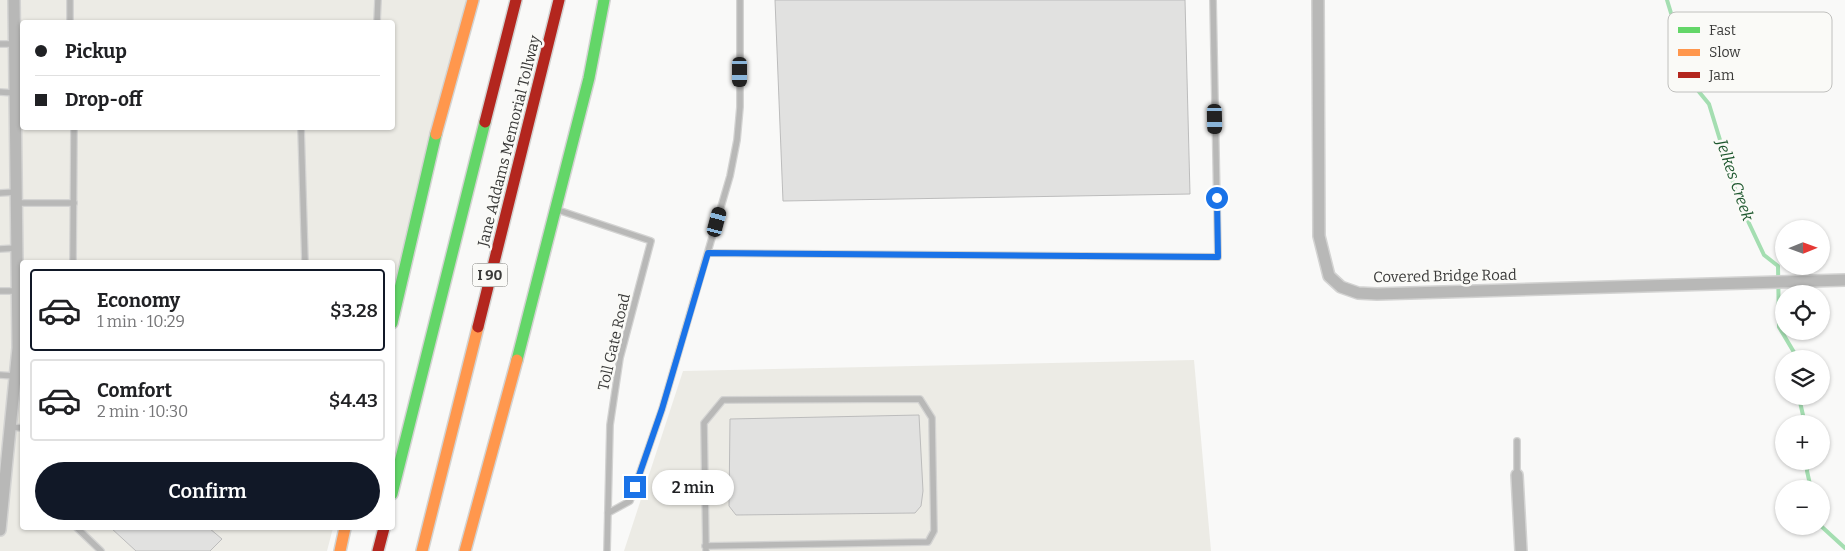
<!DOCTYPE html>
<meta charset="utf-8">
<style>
:root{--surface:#fff;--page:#f2f2f2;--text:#202124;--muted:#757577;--line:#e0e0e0;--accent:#111827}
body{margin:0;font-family:Bitter,serif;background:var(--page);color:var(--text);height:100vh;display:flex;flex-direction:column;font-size:19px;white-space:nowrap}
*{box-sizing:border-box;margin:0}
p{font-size:16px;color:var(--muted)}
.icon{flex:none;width:28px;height:28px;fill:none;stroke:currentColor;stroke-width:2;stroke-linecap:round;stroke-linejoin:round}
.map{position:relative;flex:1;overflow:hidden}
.details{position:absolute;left:20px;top:260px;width:375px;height:270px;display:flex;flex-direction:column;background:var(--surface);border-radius:5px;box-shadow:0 1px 4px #0004}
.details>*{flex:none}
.banner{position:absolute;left:20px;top:20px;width:375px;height:110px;border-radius:5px;box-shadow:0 1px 4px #0004;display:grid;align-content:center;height:110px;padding:0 15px;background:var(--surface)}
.needle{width:32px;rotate:89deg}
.tools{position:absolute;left:1775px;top:220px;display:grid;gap:10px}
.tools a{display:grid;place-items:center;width:55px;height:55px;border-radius:50%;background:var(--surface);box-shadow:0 1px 4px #0004;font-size:25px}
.end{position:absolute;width:22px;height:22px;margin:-11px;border:6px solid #1a73e8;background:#fff;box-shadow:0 0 0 2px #fff}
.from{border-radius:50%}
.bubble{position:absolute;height:35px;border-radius:18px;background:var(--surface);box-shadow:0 1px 4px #0004;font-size:16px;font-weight:600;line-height:35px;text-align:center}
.car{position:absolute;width:15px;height:30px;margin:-15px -8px;border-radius:6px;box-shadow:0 0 4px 1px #0007;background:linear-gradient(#222 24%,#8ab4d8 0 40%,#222 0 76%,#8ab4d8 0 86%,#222 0)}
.banner b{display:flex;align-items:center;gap:18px;height:48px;font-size:19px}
.banner b+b{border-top:1px solid var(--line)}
.banner i{width:12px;height:12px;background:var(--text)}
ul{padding:9px 0 0;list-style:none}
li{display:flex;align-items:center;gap:15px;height:82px;margin:0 10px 8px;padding:0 5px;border:2px solid var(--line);border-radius:5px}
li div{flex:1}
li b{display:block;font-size:19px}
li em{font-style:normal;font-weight:600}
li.active{border-color:var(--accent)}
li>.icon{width:45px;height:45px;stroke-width:1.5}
.action{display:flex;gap:10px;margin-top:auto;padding:10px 15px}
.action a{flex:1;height:58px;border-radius:30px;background:var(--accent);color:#fff;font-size:20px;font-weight:600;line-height:58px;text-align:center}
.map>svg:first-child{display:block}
.built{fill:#ecebe5;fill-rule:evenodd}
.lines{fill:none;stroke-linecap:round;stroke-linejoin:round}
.stream{stroke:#a4deb1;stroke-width:4}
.building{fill:#e1e1e0;stroke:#bcbcbc}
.lane-casing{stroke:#d3d3d2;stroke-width:8}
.street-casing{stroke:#d3d3d2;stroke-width:14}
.fast-casing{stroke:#d3d3d2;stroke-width:14}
.slow-casing{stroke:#d3d3d2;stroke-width:14}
.jam-casing{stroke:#d3d3d2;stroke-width:14}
.lane{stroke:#b8b8b7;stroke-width:5.5}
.street{stroke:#b8b8b7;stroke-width:11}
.fast{stroke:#63d668;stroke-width:11}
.slow{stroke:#ff974d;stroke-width:11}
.jam{stroke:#b3261e;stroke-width:11}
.route{stroke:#1a73e8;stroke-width:6}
.labels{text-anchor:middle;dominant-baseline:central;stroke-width:5;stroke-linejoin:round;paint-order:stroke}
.shield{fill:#fafaf7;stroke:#747472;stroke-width:1}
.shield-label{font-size:14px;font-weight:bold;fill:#3a3a39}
.street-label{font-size:15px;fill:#3a3a39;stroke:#fafaf7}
.water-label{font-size:16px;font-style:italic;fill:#1d572e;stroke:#fafaf7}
.key{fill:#fafaf7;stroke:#c0c0be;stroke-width:1}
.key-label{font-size:14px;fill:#3a3a39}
</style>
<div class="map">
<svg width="1845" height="551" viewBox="0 0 1845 551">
<rect width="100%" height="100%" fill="#f9f9f8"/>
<g class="built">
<path d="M0,0H467L393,293L392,262H22V528H333L327,551H0ZM22,22H392V128H22Z"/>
<path d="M1194,360L1211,551H624L683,371Z"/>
</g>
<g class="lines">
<g class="stream">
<path d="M1667,0L1678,36L1682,71L1709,104L1739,202L1764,255L1778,266L1779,327L1798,359"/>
<path d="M1801,396L1800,402L1805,424"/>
<path d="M1808,461L1807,471L1811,489"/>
<path d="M1821,526L1845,548"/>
</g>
</g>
<g class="building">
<path d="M775,0H1185L1190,194L783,201Z"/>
<path d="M919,415L923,491L921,506L915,513L736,515L729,506L730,419Z"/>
<path d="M111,528H209L222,539L210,551H136Z"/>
</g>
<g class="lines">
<g class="lane-casing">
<g id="lane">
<path d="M70,0V22"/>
<path d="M377,22L378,0"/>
<path d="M0,44H15"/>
<path d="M0,92L15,93"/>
<path d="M301,128L305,262"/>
<path d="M0,193L16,192"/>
<path d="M16,203H74"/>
<path d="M558,210L651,241L620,358L610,425L607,551"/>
<path d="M0,249L17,248"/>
<path d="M708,253L1218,257L1213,0"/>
<path d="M73,262L74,128"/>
<path d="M0,291H17"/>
<path d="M0,375L15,376"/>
<path d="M10,427L22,428"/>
<path d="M1517,441V475"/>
<path d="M608,513L630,501L662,409L730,176L737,140L740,107V0"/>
<path d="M77,528L101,551"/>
<path d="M705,546L928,542L934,531L932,418L920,399L723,400L704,423L706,551"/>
</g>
</g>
<g class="street-casing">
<g id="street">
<path d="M1318,0L1319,236L1329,276L1341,287L1358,293L1377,294L1845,280"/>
<path d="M1517,475L1521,551"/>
<path d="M0,530L18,348L14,0"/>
</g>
</g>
<g class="fast-casing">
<g id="fast">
<path d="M392,323L436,134"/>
<path d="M517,360L589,78L604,0"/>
<path d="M392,494L485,122"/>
</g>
</g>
<g class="slow-casing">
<g id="slow">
<path d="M436,134L473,0"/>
<path d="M340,551L345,528"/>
<path d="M422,551L478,327"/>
<path d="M465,551L517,360"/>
</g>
</g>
<g class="jam-casing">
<g id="jam">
<path d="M485,122L516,0"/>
<path d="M478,327L559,0"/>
<path d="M378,551L384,528"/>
</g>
</g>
<use href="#lane" class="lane"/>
<use href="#street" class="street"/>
<use href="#fast" class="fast"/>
<use href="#slow" class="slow"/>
<use href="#jam" class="jam"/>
</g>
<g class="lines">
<path class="route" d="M635,487L662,409L708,253L1218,257L1217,198"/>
</g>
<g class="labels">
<rect class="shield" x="472.5" y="263.5" width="35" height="23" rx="4"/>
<g class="shield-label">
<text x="490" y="275">I 90</text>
</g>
<g class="street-label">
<text transform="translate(509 141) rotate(-76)">Jane Addams Memorial Tollway</text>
<text transform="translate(1445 276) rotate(-1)">Covered Bridge Road</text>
<text transform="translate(614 342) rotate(-77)">Toll Gate Road</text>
</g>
<g class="water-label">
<text transform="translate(1735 180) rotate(71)">Jelkes Creek</text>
</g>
</g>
<rect x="1668" y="12" width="164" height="80" rx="8" class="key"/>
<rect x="1678" y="27" width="22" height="6" fill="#63d668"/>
<rect x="1678" y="49" width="22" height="7" fill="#ff974d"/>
<rect x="1678" y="72" width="22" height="6" fill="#b3261e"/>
<g class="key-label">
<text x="1709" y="35">Fast</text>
<text x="1709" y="57">Slow</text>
<text x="1709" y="80">Jam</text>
</g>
</svg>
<div class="tools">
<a><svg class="needle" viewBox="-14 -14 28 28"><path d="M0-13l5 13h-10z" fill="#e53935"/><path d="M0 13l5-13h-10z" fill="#757577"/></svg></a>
<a><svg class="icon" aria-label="locate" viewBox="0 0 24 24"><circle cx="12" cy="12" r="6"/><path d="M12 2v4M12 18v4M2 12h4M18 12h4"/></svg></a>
<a><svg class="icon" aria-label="layers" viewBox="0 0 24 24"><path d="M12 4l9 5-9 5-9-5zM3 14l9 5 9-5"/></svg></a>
<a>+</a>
<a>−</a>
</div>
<i class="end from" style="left:1217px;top:198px"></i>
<i class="end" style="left:635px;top:487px"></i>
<div class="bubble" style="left:652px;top:470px;width:82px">2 min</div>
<i class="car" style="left:740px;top:72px;rotate:180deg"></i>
<i class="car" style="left:1215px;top:119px;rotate:179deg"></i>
<i class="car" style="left:717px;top:222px;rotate:15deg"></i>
<div class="banner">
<b><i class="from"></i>Pickup</b>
<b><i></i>Drop-off</b>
</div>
<section class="details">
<ul>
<li class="active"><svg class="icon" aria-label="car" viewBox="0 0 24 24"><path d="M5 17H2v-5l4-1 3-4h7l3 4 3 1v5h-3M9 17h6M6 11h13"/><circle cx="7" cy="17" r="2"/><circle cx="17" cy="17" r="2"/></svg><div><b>Economy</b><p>1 min · 10:29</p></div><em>$3.28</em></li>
<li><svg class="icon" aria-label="car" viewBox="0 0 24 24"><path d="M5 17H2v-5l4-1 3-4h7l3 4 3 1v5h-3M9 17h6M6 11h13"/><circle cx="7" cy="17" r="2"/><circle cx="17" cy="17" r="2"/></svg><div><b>Comfort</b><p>2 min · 10:30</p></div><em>$4.43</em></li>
</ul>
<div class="action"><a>Confirm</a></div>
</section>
</div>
